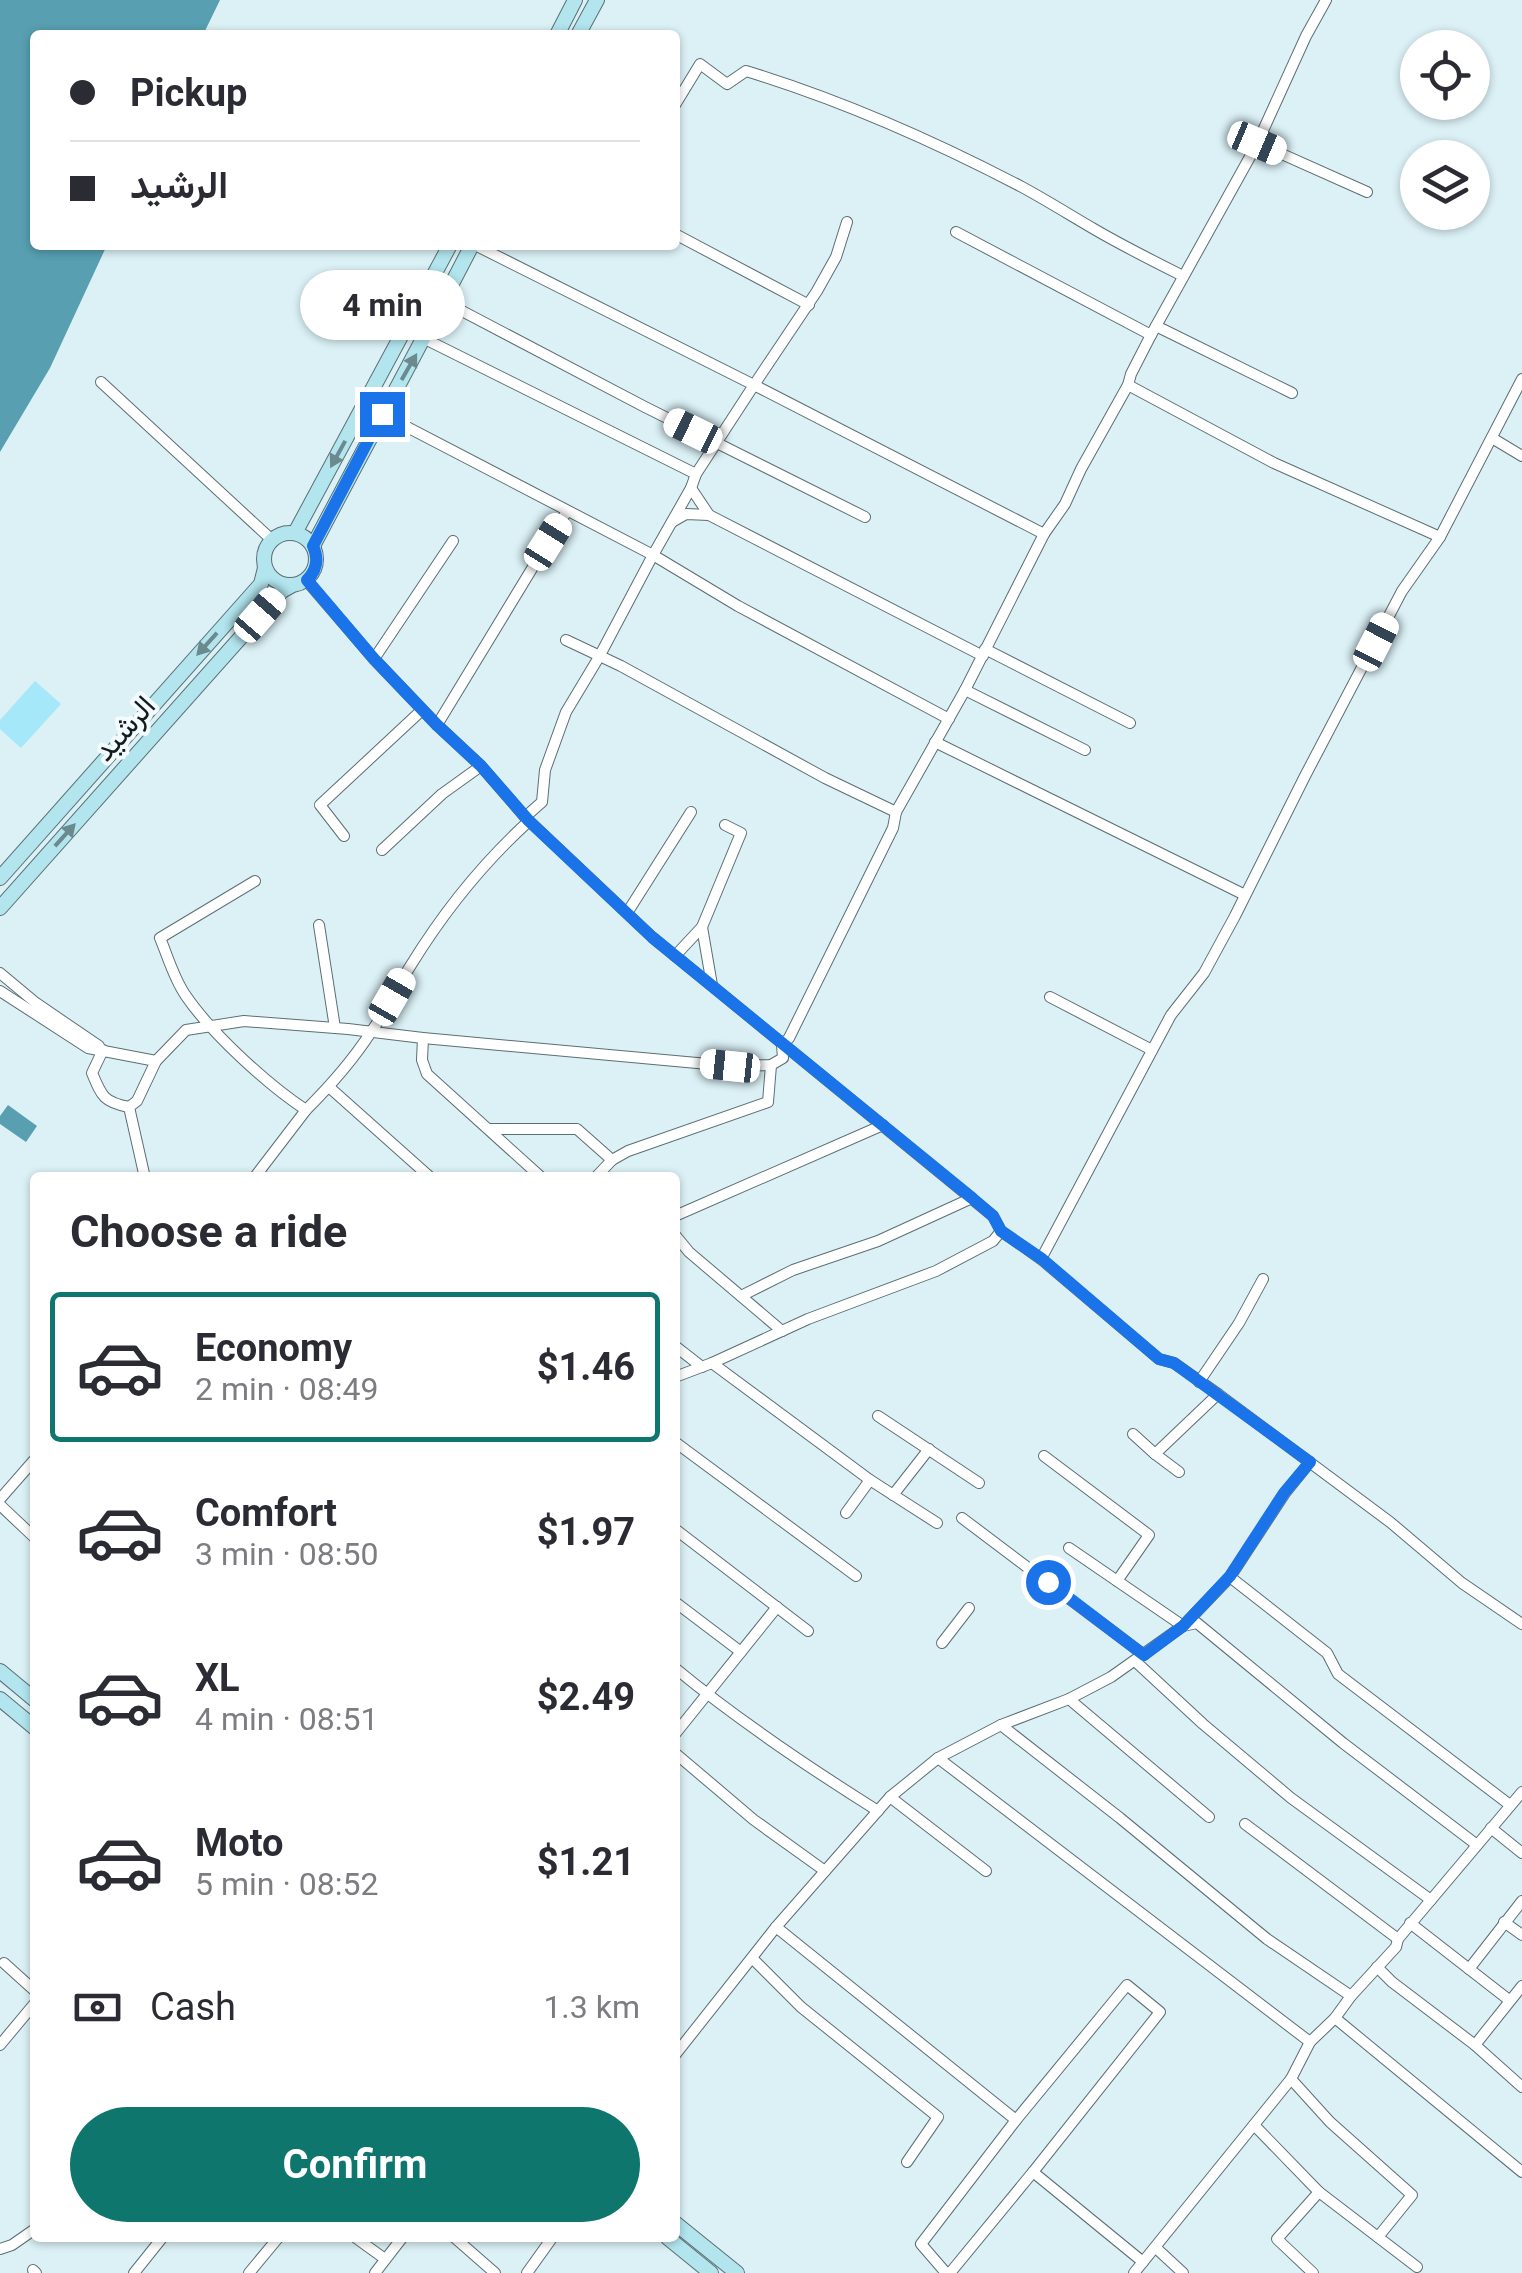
<!DOCTYPE html>
<meta charset="utf-8">
<style>
:root{--surface:#fff;--page:#f7f7f7;--text:#2b2b33;--muted:#7c7c81;--line:#e1e1e2;--accent:#0f766e}
body{margin:0;font-family:Roboto,Vazirmatn,sans-serif;background:var(--page);color:var(--text);height:100vh;display:flex;flex-direction:column;font-size:38px;white-space:nowrap}
*{box-sizing:border-box;margin:0}
p{font-size:32px;color:var(--muted)}
.icon{flex:none;width:55px;height:55px;fill:none;stroke:currentColor;stroke-width:2;stroke-linecap:round;stroke-linejoin:round}
.map{position:relative;flex:1;overflow:hidden}
.drawer{position:absolute;left:30px;top:1172px;width:650px;height:1070px;display:flex;flex-direction:column;background:var(--surface);border-radius:10px;box-shadow:0 2px 8px #0004}
.drawer>*{flex:none}
.top-card{position:absolute;left:30px;top:30px;width:650px;height:220px;border-radius:10px;box-shadow:0 2px 8px #0004;display:grid;align-content:center;height:220px;padding:0 40px;background:var(--surface)}
.fabs{position:absolute;left:1400px;top:30px;display:grid;gap:20px}
.fabs a{display:grid;place-items:center;width:90px;height:90px;border-radius:50%;background:var(--surface);box-shadow:0 2px 8px #0004;font-size:50px}
.end{position:absolute;width:45px;height:45px;margin:-22px;border:12px solid #1a73e8;background:#fff;box-shadow:0 0 0 5px #fff}
.from{border-radius:50%}
.bubble{position:absolute;height:70px;border-radius:35px;background:var(--surface);box-shadow:0 2px 8px #0004;font-size:32px;font-weight:700;line-height:70px;text-align:center}
.car{position:absolute;width:30px;height:60px;margin:-30px -15px;border-radius:12px;box-shadow:0 0 8px 2px #0007;background:linear-gradient(#fff 24%,#345 0 40%,#fff 0 76%,#345 0 86%,#fff 0)}
.top-card b{display:flex;align-items:center;gap:35px;height:95px;font-size:38px}
.top-card b+b{border-top:2px solid var(--line)}
.top-card i{width:25px;height:25px;background:var(--text)}
ul{padding:0;list-style:none}
li{display:flex;align-items:center;gap:30px;height:150px;margin:0 20px 15px;padding:0 20px;border:5px solid transparent;border-radius:10px}
li div{flex:1}
li b{display:block;font-size:38px}
li em{font-style:normal;font-weight:700}
li.on{border-color:var(--accent)}
li>.icon{width:90px;height:90px;stroke-width:1.5}
h2{padding:0 40px;font-size:45px;line-height:120px}
.pay{display:flex;align-items:center;gap:25px;height:110px;padding:0 40px;font-size:38px}
.pay p{margin-inline-start:auto}
.action{display:flex;gap:20px;margin-top:auto;padding:20px 40px}
.action a{flex:1;height:115px;border-radius:60px;background:var(--accent);color:#fff;font-size:40px;font-weight:700;line-height:115px;text-align:center}
.map>svg:first-child{display:block}
.green{fill:#a5e8f9}
.water{fill:#579fb1}
.lines{fill:none;stroke-linecap:round;stroke-linejoin:round}
.minor-casing{stroke:#5b6e73;stroke-width:12}
.secondary-casing{stroke:#5b6e73;stroke-width:16}
.minor{stroke:#fff;stroke-width:10}
.secondary{stroke:#b2e5ee;stroke-width:14}
.oneway{fill:#6b8a90}
.route{stroke:#1a73e8;stroke-width:12}
.labels{text-anchor:middle;dominant-baseline:central;stroke-width:8;stroke-linejoin:round;paint-order:stroke}
.street-label{font-size:30px;fill:#141b1d;stroke:#f3fbfe}
</style>
<div class="map">
<svg width="1522" height="2273" viewBox="0 0 1522 2273">
<rect width="100%" height="100%" fill="#dbf1f6"/>
<path class="green" d="M35,681L61,704L21,748L0,729V720Z"/>
<g class="water">
<path d="M0,0H220L203,35H35V245H107L50,368L0,452Z"/>
<path d="M8,1105L37,1126L26,1142L0,1124V1116Z"/>
</g>
<g class="lines">
<g class="minor-casing">
<g id="minor">
<path d="M675,105L700,64L727,84L746,71C841,100 934,141 1022,187C1046,200 1070,215 1094,229C1123,246 1153,261 1183,276"/>
<path d="M1257,143L1367,192"/>
<path d="M956,232L1151,335"/>
<path d="M675,234L809,305"/>
<path d="M475,245L754,385L817,291L836,257L847,222"/>
<path d="M443,301L645,407L865,517"/>
<path d="M1156,326L1292,393"/>
<path d="M425,339L696,474"/>
<path d="M101,382L272,540"/>
<path d="M1128,385L1274,463L1440,537"/>
<path d="M382,414L653,555L691,488L709,515L983,656"/>
<path d="M1492,438L1522,456"/>
<path d="M691,488L696,474L754,385L1044,534"/>
<path d="M672,522L686,514L709,515"/>
<path d="M307,581L374,659L437,725L481,766L525,817L652,937L993,1216L1001,1231L1041,1259L1159,1359L1174,1363L1218,1394L1390,1522L1462,1583L1522,1624"/>
<path d="M566,640L621,666L825,778L896,812"/>
<path d="M985,649L1130,723"/>
<path d="M374,659L453,541"/>
<path d="M965,690L1085,750"/>
<path d="M437,725L567,511"/>
<path d="M935,742L1245,895"/>
<path d="M525,817L542,802L545,770L566,712L599,657L653,555L738,606L949,719"/>
<path d="M344,836L320,805L422,710"/>
<path d="M382,850L442,794L481,766"/>
<path d="M255,881L160,938C168,957 174,979 186,996C212,1034 268,1085 306,1110C330,1086 353,1060 371,1032C386,1011 397,987 411,965C443,913 484,862 529,821"/>
<path d="M627,913L691,812"/>
<path d="M319,925L335,1028"/>
<path d="M702,927L712,985"/>
<path d="M675,956L702,927L741,833L725,825"/>
<path d="M0,973L36,1003L99,1046"/>
<path d="M0,991L88,1048L156,1061"/>
<path d="M1050,997L1152,1050"/>
<path d="M423,1038L422,1060L427,1074L542,1178"/>
<path d="M103,1050L92,1073C102,1097 104,1102 129,1107"/>
<path d="M329,1087L431,1178"/>
<path d="M490,1129H577L612,1160L628,1151L768,1102L771,1065"/>
<path d="M145,1178L129,1107L137,1101L156,1061L186,1030L244,1021L348,1029L423,1038L730,1066L771,1065L783,1058L782,1045L789,1038L893,828L896,812L965,690L1044,534L1065,504L1081,469L1128,385L1131,374L1151,335L1256,146L1306,36L1326,0"/>
<path d="M254,1178L306,1110"/>
<path d="M595,1178L612,1160"/>
<path d="M675,1216L883,1125"/>
<path d="M675,1235L689,1252L782,1331"/>
<path d="M1041,1259L1171,1015L1204,973L1235,916L1305,776L1402,591L1440,537L1522,379"/>
<path d="M741,1296L793,1270L878,1241L972,1198"/>
<path d="M675,1346L702,1367"/>
<path d="M712,1363L870,1480L937,1523"/>
<path d="M675,1377L712,1363L808,1319L936,1271L993,1241L1001,1231"/>
<path d="M1199,1382L1239,1323L1263,1279"/>
<path d="M878,1416L979,1483"/>
<path d="M1133,1434L1155,1454L1218,1394"/>
<path d="M675,1442L856,1576"/>
<path d="M1155,1454L1179,1472"/>
<path d="M1044,1456L1149,1535L1117,1581"/>
<path d="M893,1495L929,1449"/>
<path d="M0,1499L35,1459"/>
<path d="M0,1505L35,1538"/>
<path d="M846,1513L870,1480"/>
<path d="M962,1518L1144,1655"/>
<path d="M675,1529L808,1631"/>
<path d="M1069,1548L1183,1626L1197,1623L1343,1743L1477,1845"/>
<path d="M1230,1577L1327,1653L1338,1674L1510,1805"/>
<path d="M675,1602L741,1652"/>
<path d="M942,1643L969,1608"/>
<path d="M1135,1661L1203,1724L1291,1798L1431,1900"/>
<path d="M675,1668C739,1721 808,1767 878,1811"/>
<path d="M1069,1699L1209,1817"/>
<path d="M1001,1725L1120,1818L1267,1939L1351,1996"/>
<path d="M675,1734L777,1607"/>
<path d="M675,1753L754,1820L825,1871"/>
<path d="M938,1758L1310,2042"/>
<path d="M890,1797L986,1871"/>
<path d="M1245,1824L1398,1939"/>
<path d="M1491,1828L1522,1853"/>
<path d="M1504,1922L1522,1935"/>
<path d="M1410,1923L1509,2000"/>
<path d="M776,1927L1016,2120L921,2244L946,2273"/>
<path d="M753,1959L801,2007L938,2117L907,2162"/>
<path d="M4,1963L35,1991"/>
<path d="M1377,1967L1392,1982L1475,2045L1522,2087"/>
<path d="M1469,1969L1522,1901"/>
<path d="M1335,2018L1522,2172"/>
<path d="M0,2045L35,2003"/>
<path d="M1475,2045L1522,1986"/>
<path d="M675,2055L776,1927L890,1797L938,1758L1001,1725L1069,1699L1111,1677L1183,1626L1230,1577L1285,1493L1310,1462"/>
<path d="M1291,2079L1330,2122L1412,2195L1378,2237"/>
<path d="M1016,2120L1127,1985L1160,2012L1033,2172"/>
<path d="M1254,2125L1319,2192L1417,2267"/>
<path d="M356,2238L385,2259"/>
<path d="M455,2238L495,2273"/>
<path d="M1156,2248L1183,2273"/>
<path d="M0,2249L12,2245L35,2229"/>
<path d="M33,2270L36,2273"/>
<path d="M134,2273L162,2238"/>
<path d="M249,2273L278,2238"/>
<path d="M375,2273L402,2238"/>
<path d="M527,2273L552,2238"/>
<path d="M950,2273L1033,2172L1143,2262"/>
<path d="M1134,2273L1291,2079L1310,2042L1335,2018L1351,1996L1396,1947L1398,1939L1522,1792"/>
<path d="M1313,2273L1277,2239L1319,2192"/>
</g>
</g>
<g class="secondary-casing">
<g id="secondary">
<path d="M557,35L575,0"/>
<path d="M578,35L597,0"/>
<circle cx="290" cy="559" r="26"/>
<path d="M295,533L450,245"/>
<path d="M313,546C366,445 420,346 472,245"/>
<path d="M0,878L261,584L265,568"/>
<path d="M0,908L282,591L291,586"/>
<path d="M0,1671L35,1700"/>
<path d="M0,1699L35,1728"/>
<path d="M675,2223L737,2273"/>
<path d="M668,2238L711,2273"/>
</g>
</g>
<use href="#minor" class="minor"/>
<use href="#secondary" class="secondary"/>
</g>
<defs><path id="oneway-solid" d="M-6-.8H1V-3.2L6.5 0L1 3.2V.8H-6Z" transform="scale(2.5)"/></defs>
<g class="oneway">
<use href="#oneway-solid" transform="translate(409 367) rotate(-60)"/>
<use href="#oneway-solid" transform="translate(338 454) rotate(119)"/>
<use href="#oneway-solid" transform="translate(207 644) rotate(132)"/>
<use href="#oneway-solid" transform="translate(65 835) rotate(-48)"/>
</g>
<g class="lines">
<path class="route" d="M382,414L313,546C319,559 317,570 307,580L374,659L437,725L481,766L529,821L652,937L972,1198L993,1216L1001,1231L1042,1259L1159,1359L1174,1363L1310,1462L1284,1493L1230,1576L1183,1626L1144,1655L1048,1582"/>
</g>
<g class="labels">
<g class="street-label">
<text transform="translate(124 728) rotate(-48)">الرشيد</text>
</g>
</g>
</svg>
<div class="fabs">
<a><svg class="icon" aria-label="locate" viewBox="0 0 24 24"><circle cx="12" cy="12" r="6"/><path d="M12 2v4M12 18v4M2 12h4M18 12h4"/></svg></a>
<a><svg class="icon" aria-label="layers" viewBox="0 0 24 24"><path d="M12 4l9 5-9 5-9-5zM3 14l9 5 9-5"/></svg></a>
</div>
<i class="end from" style="left:1048px;top:1582px"></i>
<i class="end" style="left:382px;top:414px"></i>
<div class="bubble" style="left:300px;top:270px;width:165px">4 min</div>
<i class="car" style="left:1257px;top:143px;rotate:113deg"></i>
<i class="car" style="left:693px;top:431px;rotate:296deg"></i>
<i class="car" style="left:548px;top:542px;rotate:32deg"></i>
<i class="car" style="left:260px;top:615px;rotate:41deg"></i>
<i class="car" style="left:1376px;top:642px;rotate:27deg"></i>
<i class="car" style="left:392px;top:997px;rotate:30deg"></i>
<i class="car" style="left:730px;top:1066px;rotate:276deg"></i>
<div class="top-card">
<b><i class="from"></i>Pickup</b>
<b><i></i>الرشيد</b>
</div>
<section class="drawer">
<h2>Choose a ride</h2>
<ul>
<li class="on"><svg class="icon" aria-label="car" viewBox="0 0 24 24"><path d="M5 17H2v-5l4-1 3-4h7l3 4 3 1v5h-3M9 17h6M6 11h13"/><circle cx="7" cy="17" r="2"/><circle cx="17" cy="17" r="2"/></svg><div><b>Economy</b><p>2 min · 08:49</p></div><em>$1.46</em></li>
<li><svg class="icon" aria-label="car" viewBox="0 0 24 24"><path d="M5 17H2v-5l4-1 3-4h7l3 4 3 1v5h-3M9 17h6M6 11h13"/><circle cx="7" cy="17" r="2"/><circle cx="17" cy="17" r="2"/></svg><div><b>Comfort</b><p>3 min · 08:50</p></div><em>$1.97</em></li>
<li><svg class="icon" aria-label="car" viewBox="0 0 24 24"><path d="M5 17H2v-5l4-1 3-4h7l3 4 3 1v5h-3M9 17h6M6 11h13"/><circle cx="7" cy="17" r="2"/><circle cx="17" cy="17" r="2"/></svg><div><b>XL</b><p>4 min · 08:51</p></div><em>$2.49</em></li>
<li><svg class="icon" aria-label="car" viewBox="0 0 24 24"><path d="M5 17H2v-5l4-1 3-4h7l3 4 3 1v5h-3M9 17h6M6 11h13"/><circle cx="7" cy="17" r="2"/><circle cx="17" cy="17" r="2"/></svg><div><b>Moto</b><p>5 min · 08:52</p></div><em>$1.21</em></li>
</ul>
<div class="pay"><svg class="icon" aria-label="cash" viewBox="0 0 24 24"><path d="M3 7h18v10H3z"/><circle cx="12" cy="12" r="2"/></svg>Cash<p>1.3 km</p></div>
<div class="action"><a>Confirm</a></div>
</section>
</div>
